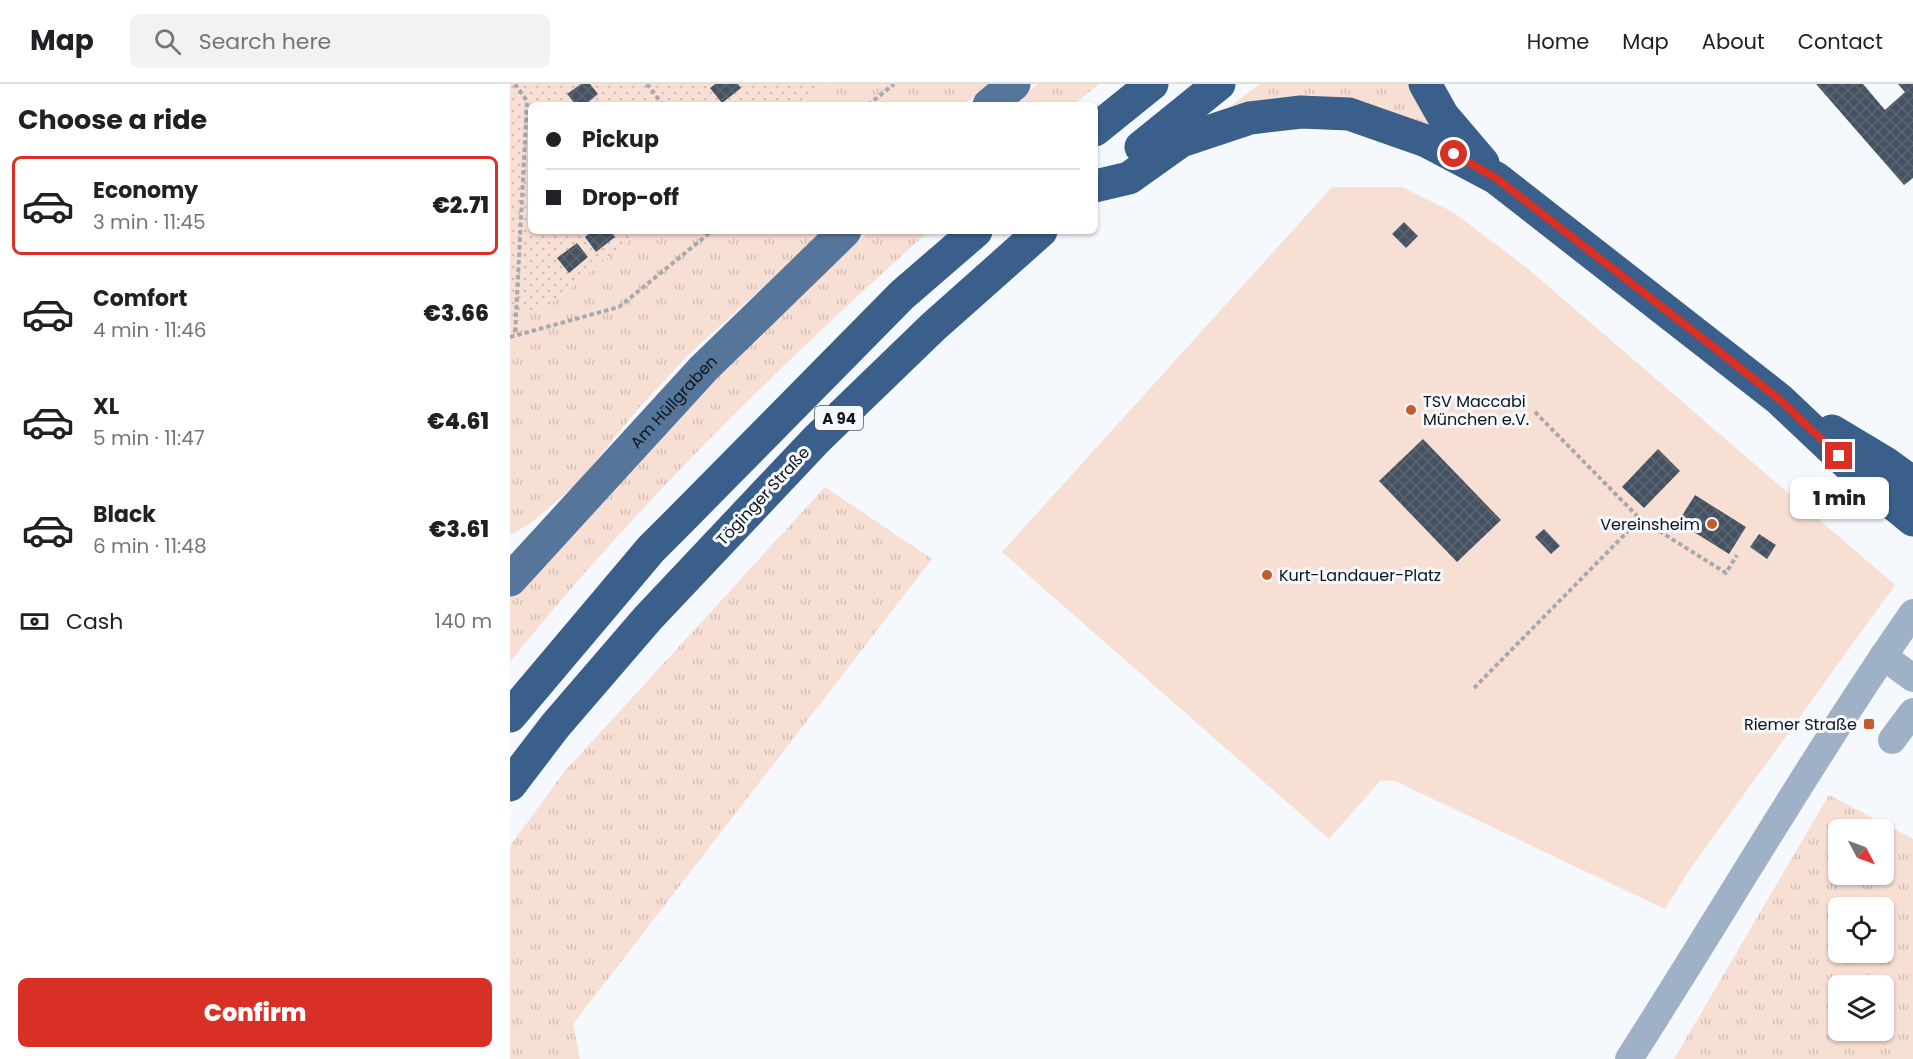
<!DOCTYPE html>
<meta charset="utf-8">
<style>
:root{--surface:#fff;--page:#f2f2f2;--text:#202124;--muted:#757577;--line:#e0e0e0;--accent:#d93025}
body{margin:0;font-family:Poppins,sans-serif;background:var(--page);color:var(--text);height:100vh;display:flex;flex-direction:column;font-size:22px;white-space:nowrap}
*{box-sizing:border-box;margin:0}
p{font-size:20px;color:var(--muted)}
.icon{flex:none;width:33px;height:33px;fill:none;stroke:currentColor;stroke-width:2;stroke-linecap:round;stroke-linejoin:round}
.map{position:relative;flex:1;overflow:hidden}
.drawer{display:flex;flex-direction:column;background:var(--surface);width:510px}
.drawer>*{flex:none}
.banner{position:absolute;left:18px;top:18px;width:570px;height:132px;border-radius:9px;box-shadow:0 2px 4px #0004;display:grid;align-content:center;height:132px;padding:0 18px;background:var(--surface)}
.needle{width:39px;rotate:131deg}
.buttons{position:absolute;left:1318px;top:735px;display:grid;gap:12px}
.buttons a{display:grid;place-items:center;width:66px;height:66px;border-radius:9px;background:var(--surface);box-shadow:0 2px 4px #0004;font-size:30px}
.end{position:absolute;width:27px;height:27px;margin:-14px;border:8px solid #d93025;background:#fff;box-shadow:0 0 0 3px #fff}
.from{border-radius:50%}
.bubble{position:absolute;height:42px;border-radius:9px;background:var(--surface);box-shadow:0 2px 4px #0004;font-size:20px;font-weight:800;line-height:42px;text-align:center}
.banner b{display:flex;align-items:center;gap:21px;height:57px;font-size:22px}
.banner b+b{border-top:2px solid var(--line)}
.banner i{width:15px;height:15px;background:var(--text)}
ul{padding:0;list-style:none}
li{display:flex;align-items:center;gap:18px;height:99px;margin:0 12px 9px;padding:0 6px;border:3px solid transparent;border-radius:9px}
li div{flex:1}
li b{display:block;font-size:22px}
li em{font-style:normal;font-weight:800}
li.active{border-color:var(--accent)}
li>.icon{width:54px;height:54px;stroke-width:1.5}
h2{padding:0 18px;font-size:27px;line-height:72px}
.pay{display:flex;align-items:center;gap:15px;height:66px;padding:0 18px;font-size:22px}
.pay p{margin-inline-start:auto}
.button{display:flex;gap:12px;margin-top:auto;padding:12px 18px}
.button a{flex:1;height:69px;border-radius:9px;background:var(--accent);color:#fff;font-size:24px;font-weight:800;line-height:69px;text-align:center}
header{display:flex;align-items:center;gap:36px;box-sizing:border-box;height:84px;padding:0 30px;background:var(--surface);border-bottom:2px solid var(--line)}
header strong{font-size:28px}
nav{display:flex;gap:33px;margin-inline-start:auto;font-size:21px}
.search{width:420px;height:54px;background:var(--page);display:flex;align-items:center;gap:15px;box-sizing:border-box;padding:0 21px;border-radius:9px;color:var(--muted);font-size:22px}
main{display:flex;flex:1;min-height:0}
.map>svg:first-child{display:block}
.grass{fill:url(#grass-tufts);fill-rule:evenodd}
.garden{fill:url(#garden-dots)}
.pitch{fill:#f8dfd4}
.building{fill:url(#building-cross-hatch)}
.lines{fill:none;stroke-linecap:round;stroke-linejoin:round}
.path{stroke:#a6aaaf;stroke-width:4;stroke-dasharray:4.5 3;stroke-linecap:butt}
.minor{stroke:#9fb1c6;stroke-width:28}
.major{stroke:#55759a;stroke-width:33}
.highway{stroke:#3a5f8a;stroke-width:33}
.route{stroke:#d93025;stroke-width:8}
.poi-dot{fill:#c25c2d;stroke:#f5f8fc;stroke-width:2}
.labels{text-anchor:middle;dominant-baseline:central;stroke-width:6;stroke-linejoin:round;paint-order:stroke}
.shield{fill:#f5f8fc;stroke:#54585e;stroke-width:1.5}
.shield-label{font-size:15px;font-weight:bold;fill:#0f141b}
.poi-label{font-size:16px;fill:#0f141b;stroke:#f5f8fc;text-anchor:start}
.street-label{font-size:16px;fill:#0f141b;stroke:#f5f8fc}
</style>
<header>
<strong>Map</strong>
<div class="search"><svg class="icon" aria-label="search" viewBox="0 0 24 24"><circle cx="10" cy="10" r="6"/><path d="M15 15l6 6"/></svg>Search here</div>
<nav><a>Home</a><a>Map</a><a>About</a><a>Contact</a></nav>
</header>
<main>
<section class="drawer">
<h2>Choose a ride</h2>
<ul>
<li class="active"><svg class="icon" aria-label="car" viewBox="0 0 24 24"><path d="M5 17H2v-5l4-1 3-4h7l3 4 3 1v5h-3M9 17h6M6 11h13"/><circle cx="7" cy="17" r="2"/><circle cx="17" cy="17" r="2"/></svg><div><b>Economy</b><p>3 min · 11:45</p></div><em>€2.71</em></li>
<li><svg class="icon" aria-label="car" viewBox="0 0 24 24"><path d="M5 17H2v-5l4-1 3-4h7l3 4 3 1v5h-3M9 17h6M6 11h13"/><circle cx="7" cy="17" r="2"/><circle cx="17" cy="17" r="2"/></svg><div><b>Comfort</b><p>4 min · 11:46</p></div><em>€3.66</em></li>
<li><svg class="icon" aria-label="car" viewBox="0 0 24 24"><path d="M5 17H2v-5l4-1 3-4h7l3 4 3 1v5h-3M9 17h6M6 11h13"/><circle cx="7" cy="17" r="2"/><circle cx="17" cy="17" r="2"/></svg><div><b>XL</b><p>5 min · 11:47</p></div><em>€4.61</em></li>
<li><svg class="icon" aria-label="car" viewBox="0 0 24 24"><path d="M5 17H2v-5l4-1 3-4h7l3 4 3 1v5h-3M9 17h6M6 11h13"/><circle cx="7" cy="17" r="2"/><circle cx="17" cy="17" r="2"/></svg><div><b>Black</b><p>6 min · 11:48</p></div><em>€3.61</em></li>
</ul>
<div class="pay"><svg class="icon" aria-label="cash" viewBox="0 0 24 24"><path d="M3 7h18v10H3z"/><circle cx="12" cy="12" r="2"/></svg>Cash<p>140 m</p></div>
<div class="button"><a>Confirm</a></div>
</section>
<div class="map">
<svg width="1403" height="975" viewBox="0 0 1403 975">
<defs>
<pattern id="grass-tufts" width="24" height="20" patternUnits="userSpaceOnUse" patternTransform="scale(1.5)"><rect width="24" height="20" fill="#f8dfd4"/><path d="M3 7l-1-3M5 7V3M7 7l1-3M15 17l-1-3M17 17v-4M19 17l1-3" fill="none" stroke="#d3beb5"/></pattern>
<pattern id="garden-dots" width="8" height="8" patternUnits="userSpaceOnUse" patternTransform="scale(1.5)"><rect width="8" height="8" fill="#f8dfd4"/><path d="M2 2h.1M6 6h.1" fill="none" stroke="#d3beb5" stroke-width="1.8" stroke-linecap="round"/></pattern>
<pattern id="building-cross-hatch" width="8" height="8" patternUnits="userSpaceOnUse" patternTransform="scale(1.5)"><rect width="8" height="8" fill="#455261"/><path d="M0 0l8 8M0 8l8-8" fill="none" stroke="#5c6673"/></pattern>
</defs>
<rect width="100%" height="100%" fill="#f5f8fc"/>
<g class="grass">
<path d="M315,0H480L454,21H289Z"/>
<path d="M528,0H589L563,21H502Z"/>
<path d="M750,0H906L937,54L872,24L801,11L719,23Z"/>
<path d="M131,147H315L178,271L127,326L68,399L21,439L0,451V234L11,228L35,224Z"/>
<path d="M360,147H419C270,281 125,422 0,578V513L144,359L281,219Z"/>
<path d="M315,403L422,475L63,940L70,975H0V762L55,687Z"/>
<path d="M1319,711L1403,755V975H1164ZM1329,746H1374V790H1329ZM1329,824H1374V868H1329ZM1329,902H1374V946H1329Z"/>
</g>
<path class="garden" d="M0,0H315L289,21H21V147H131L35,224L11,228L0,234Z"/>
<path class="pitch" d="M822,103H892L943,128L1016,183L1385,501L1178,788L1155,825L885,697H870L819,755L492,468Z"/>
<g class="building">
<path d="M71,0H80L88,10L75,21H66L57,10Z"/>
<path d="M205,0H228L231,4L212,19L200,4Z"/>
<path d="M1306,0H1353L1375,26L1395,8L1388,0H1403V94L1394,101Z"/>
<path d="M894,138L908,152L896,164L882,150Z"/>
<path d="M82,147H101L105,153L86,168L75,153Z"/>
<path d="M67,159L78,173L59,189L47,174Z"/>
<path d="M913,355L991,436L947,478L869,397Z"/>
<path d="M1148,365L1170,387L1134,424L1112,403Z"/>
<path d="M1185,411L1236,443L1219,470L1168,438Z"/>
<path d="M1034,445L1050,462L1041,470L1025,453Z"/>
<path d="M1249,450L1266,461L1257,475L1240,463Z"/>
</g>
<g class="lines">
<g class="path">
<path d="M5,0L17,17L5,251"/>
<path d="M137,0L153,21"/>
<path d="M358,21L384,0"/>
<path d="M0,253L109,223L202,147"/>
<path d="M1025,328L1130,435L1216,489L1227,471"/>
<path d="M964,604L1130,435"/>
</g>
<g class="minor">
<path d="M1373,572L1403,594"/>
<path d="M1382,656L1403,628"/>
<path d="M1119,975C1214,827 1302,674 1403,529"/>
</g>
<g class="major">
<path d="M479,21L504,0"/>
<path id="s1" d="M0,496L194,284L335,147"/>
</g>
<g class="highway">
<path d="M915,0L933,32L973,79"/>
<path d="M585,46L642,0"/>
<path d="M631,63L709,0"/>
<path d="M585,102L619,94L671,57L740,34L791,28L839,30L916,57L986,94L1269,315L1359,400L1403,436"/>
<path d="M1322,347L1377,380L1403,399"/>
<path d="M0,632L141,465L174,432L392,211L466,147"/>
<path d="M0,701L45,642L138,534L306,356L423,243L531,147"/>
</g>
</g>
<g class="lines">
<path class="route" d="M944,70L986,94L1206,265L1269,315L1329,372"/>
</g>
<g class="poi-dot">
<circle cx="901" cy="326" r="6"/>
<circle cx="1202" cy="440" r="6"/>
<circle cx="757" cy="491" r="6"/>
<rect x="1353" y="634" width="12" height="12" rx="3"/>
</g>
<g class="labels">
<rect class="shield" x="305" y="322" width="48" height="24" rx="4.5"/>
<g class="shield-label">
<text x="329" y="334">A 94</text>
</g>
<g class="poi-label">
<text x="913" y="317">TSV Maccabi<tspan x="913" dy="18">München e.V.</tspan></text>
<text x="1190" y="440" text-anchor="end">Vereinsheim</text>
<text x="769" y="491">Kurt-Landauer-Platz</text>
<text x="1347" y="640" text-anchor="end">Riemer Straße</text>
</g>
<g class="street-label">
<text stroke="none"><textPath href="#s1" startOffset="242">Am Hüllgraben</textPath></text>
<text transform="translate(253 412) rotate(-47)">Töginger Straße</text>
</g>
</g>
</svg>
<div class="buttons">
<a><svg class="needle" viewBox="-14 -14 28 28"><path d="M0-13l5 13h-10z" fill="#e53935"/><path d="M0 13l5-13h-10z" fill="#757577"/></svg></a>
<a><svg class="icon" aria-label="locate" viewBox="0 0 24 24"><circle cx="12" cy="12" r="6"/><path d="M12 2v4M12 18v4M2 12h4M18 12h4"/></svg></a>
<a><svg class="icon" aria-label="layers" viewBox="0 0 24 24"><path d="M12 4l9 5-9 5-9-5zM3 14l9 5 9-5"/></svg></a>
</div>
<i class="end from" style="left:944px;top:70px"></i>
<i class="end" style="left:1329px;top:372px"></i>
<div class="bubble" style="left:1280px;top:393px;width:99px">1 min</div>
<div class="banner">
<b><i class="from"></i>Pickup</b>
<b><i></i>Drop-off</b>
</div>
</div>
</main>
